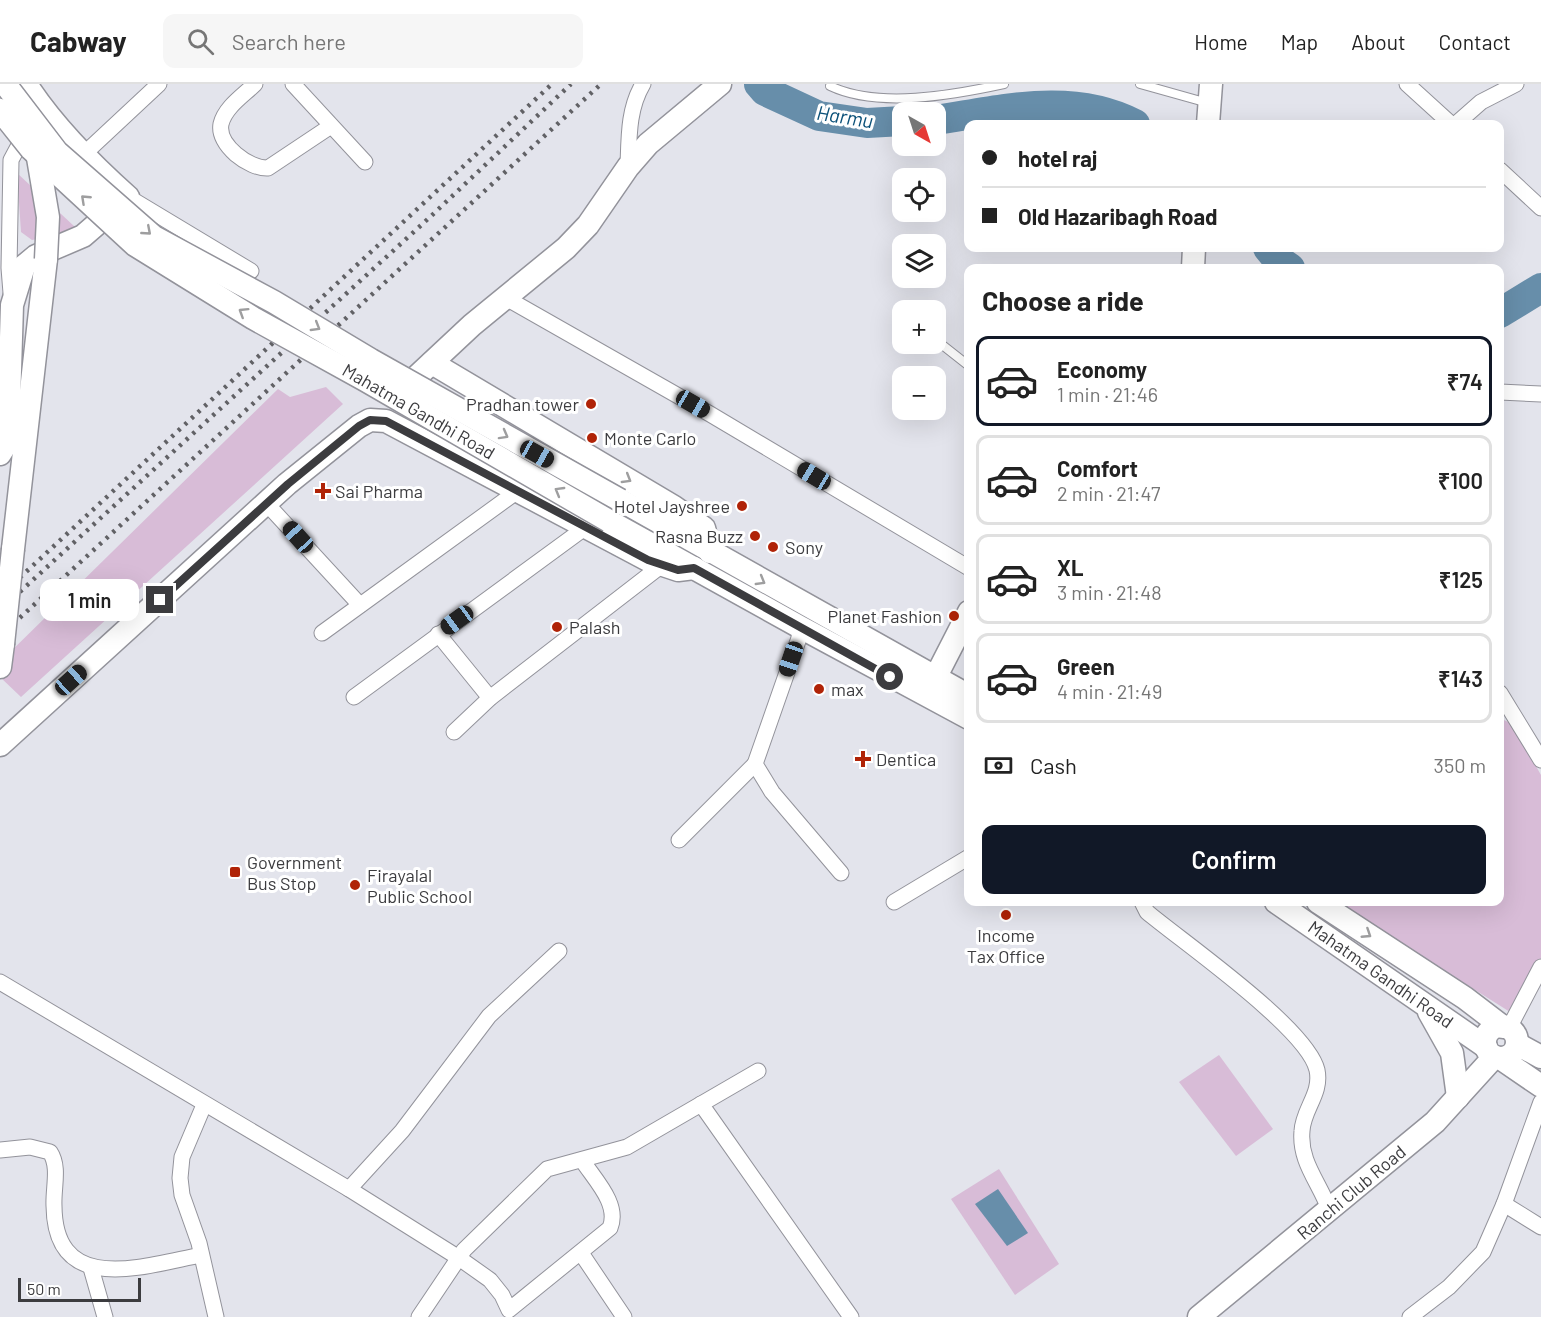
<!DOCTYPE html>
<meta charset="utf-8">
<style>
:root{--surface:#fff;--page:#f6f6f6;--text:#222;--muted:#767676;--line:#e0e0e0;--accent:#111827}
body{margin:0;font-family:Barlow,sans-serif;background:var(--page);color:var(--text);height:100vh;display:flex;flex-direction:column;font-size:22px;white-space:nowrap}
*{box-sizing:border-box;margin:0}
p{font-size:20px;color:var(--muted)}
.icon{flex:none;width:33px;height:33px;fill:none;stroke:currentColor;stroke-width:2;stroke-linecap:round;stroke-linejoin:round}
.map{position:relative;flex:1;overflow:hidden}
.drawer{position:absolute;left:964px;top:180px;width:540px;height:642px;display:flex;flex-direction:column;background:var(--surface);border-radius:12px;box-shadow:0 6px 24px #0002}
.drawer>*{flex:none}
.top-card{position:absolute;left:964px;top:36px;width:540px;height:132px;border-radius:12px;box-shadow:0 6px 24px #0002;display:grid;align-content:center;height:132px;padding:0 18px;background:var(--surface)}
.needle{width:39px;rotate:141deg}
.fabs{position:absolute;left:892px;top:18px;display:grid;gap:12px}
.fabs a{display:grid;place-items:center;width:54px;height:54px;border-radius:12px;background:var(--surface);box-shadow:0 6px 24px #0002;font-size:30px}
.scale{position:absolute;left:18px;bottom:15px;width:123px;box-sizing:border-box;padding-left:6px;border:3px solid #3c3c3f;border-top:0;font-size:16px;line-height:21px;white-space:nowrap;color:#3c3c3f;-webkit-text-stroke:4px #fff;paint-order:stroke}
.end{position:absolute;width:27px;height:27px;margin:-14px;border:8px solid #3c3c3f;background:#fff;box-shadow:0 0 0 3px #fff}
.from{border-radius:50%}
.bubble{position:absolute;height:42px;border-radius:12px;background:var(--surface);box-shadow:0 6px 24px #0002;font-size:20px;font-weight:600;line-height:42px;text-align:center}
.car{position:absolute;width:18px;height:36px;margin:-18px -9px;border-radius:8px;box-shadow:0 0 4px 2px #0007;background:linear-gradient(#222 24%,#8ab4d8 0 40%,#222 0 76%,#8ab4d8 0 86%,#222 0)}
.top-card b{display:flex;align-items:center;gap:21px;height:57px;font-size:22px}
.top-card b+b{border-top:2px solid var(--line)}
.top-card i{width:15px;height:15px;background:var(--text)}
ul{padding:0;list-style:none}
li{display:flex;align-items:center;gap:18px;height:90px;margin:0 12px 9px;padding:0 6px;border:3px solid var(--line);border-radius:12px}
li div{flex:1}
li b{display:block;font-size:22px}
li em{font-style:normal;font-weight:600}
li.selected{border-color:var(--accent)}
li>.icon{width:54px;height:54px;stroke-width:1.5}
h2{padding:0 18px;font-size:27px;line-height:72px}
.pay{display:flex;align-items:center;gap:15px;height:66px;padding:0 18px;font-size:22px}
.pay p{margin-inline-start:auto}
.button{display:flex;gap:12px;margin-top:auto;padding:12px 18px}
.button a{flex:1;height:69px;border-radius:12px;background:var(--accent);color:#fff;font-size:24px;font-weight:600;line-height:69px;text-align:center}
header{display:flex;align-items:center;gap:36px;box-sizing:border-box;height:84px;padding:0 30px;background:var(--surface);border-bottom:2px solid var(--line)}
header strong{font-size:28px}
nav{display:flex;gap:33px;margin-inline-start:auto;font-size:21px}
.search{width:420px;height:54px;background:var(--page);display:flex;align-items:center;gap:15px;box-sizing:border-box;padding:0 21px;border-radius:12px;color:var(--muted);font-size:22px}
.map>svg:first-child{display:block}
.green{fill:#d8bcd7}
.water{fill:#678eaa}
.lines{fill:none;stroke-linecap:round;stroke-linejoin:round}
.river{stroke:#678eaa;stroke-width:30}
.lane-casing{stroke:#93939b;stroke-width:10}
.street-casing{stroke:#93939b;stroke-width:17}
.secondary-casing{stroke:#93939b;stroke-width:25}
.lane{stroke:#fff;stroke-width:8}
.street{stroke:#fff;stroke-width:15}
.secondary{stroke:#fff;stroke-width:22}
.rail{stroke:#616165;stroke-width:4.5;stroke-dasharray:3 6;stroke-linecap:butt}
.secondary-bridge-casing{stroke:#93939b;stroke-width:25;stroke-linecap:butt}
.secondary-bridge{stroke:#fff;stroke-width:22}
.oneway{stroke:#9e9e9f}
.route{stroke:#3c3c3f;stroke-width:8}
.poi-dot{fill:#b02307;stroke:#fff;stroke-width:2}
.labels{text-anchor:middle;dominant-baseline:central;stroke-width:6;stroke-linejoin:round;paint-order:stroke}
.poi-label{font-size:18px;fill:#3c3c3f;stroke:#fff;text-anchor:start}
.street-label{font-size:18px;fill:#3c3c3f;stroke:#fff}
.water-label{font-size:20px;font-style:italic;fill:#0b5179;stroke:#fff}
</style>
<header>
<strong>Cabway</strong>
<div class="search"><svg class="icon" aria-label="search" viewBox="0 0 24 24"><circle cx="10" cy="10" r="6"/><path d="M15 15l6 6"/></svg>Search here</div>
<nav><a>Home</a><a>Map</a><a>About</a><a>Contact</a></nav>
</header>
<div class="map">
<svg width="1541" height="1233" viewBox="0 0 1541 1233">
<rect width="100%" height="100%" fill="#e3e4ec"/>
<g class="green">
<path d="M17,89L75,143L52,152L32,156L21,148Z"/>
<path d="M326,303L343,320L21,613L0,593V578L278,305L290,313Z"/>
<path d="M1500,634L1512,640L1541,691V874L1510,928L1336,818H1500Z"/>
<path d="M1219,971L1273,1045L1236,1072L1179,998Z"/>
<path d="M999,1085L1059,1180L1015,1211L951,1115Z"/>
</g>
<path class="water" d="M998,1105L1028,1149L1007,1162L975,1120Z"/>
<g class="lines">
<g class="river">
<path d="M759,0L765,7L819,32L867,39L903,37"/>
<path d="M936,36C1002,26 1072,7 1135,40"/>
<path d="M1268,164L1277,175L1290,184"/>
<path d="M1500,229L1541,204"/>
</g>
<g class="lane-casing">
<g id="lane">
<path d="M1140,0L1208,19"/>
<path d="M830,2C878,25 953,11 1004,0"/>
<path d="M936,256L969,282"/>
</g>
</g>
<g class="street-casing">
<g id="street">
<path d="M255,0C244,11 225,23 221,40C217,61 249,85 268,84L331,42"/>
<path d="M293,0L365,78"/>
<path d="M1407,0L1451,40"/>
<path d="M1456,40L1481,18L1516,0"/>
<path d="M84,70L159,0"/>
<path d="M628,83C629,54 628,25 643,0"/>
<path d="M1500,86L1541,124"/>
<path d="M128,113L251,187"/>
<path d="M11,209L9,184L11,76L26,48"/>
<path d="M506,214L710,330L969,484"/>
<path d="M1500,308L1541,310"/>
<path d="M266,419L360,521"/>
<path d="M800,543L799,554L755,680L772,708L841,789"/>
<path d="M322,549L519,406"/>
<path d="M438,550L490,614"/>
<path d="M1500,609L1541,676"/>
<path d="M354,613L586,443"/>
<path d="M454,648L490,614L662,481"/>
<path d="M679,756L755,680"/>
<path d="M894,818L969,773"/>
<path d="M1142,818L1147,828C1184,859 1307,944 1317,986C1322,1010 1303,1025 1302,1047C1299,1079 1321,1100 1330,1128"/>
<path d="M0,898L349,1105L459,1174L490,1196L502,1211L509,1226L610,1144C620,1120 594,1095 582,1076"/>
<path d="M1509,944L1541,883"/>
<path d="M701,1020L851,1233"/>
<path d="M204,1021L182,1073L180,1094L182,1111L199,1159L216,1233"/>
<path d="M0,1066L30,1063L50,1068C60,1083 53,1104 54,1122C55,1213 144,1182 201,1171"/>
<path d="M349,1105L402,1047L489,932L559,867"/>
<path d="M1504,1120L1541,1143"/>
<path d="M581,1169L624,1233"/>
<path d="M91,1184L105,1233"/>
<path d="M419,1233L464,1166L547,1085L627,1063L758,987"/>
<path d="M1410,1233L1449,1203L1483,1168L1504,1120L1541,1018"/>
</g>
</g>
<g class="secondary-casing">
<g id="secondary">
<path d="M1208,40L1211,0"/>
<path d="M1193,184L1194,164"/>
<path d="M432,279L674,423L704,444L710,468"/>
<path d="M396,312L472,241L566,164L588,141L628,83L648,60L720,0"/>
<path d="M0,370L5,362L9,319L12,221L24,182L36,172L83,152L128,113C91,80 53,42 26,0"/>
<path d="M620,416L969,612"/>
<path d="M609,437L800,543L969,634"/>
<path d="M13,465L46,175"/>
<path d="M0,583L3,560"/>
<path d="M929,606L969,528"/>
<path d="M0,661L287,400L359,342L370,336L386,337L648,476L678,486L694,484"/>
<path d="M1276,818L1486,963"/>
<path d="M1318,818L1465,914L1503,943"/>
<path d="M1429,928L1452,969L1458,1013"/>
<circle cx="1501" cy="958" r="16"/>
<path d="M1517,960L1541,973"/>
<path d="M1500,974L1541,1002"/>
<path d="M1199,1233L1435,1038L1494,973"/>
</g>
</g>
<use href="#lane" class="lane"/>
<use href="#street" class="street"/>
<use href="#secondary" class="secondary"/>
<g class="rail">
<path d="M0,512L552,0"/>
<path d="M0,526L429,134L571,0"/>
<path d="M0,552L601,0"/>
</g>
<g class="secondary-bridge-casing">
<g id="secondary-bridge">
<path d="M5,0L57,68L154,153L274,218L371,276L620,416"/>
<path d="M0,26L31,65L135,161L253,234L365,296L609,437"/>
<path d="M37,68L48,133L46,175"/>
<path d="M3,560L13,465"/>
</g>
</g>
<use href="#secondary-bridge" class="secondary-bridge"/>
</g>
<defs><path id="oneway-chevron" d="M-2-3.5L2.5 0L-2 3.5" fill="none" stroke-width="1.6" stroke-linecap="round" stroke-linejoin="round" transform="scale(1.5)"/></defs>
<g class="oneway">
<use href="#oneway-chevron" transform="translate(85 115) rotate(-137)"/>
<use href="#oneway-chevron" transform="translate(147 147) rotate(41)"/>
<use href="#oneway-chevron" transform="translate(243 228) rotate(-148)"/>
<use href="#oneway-chevron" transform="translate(316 243) rotate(31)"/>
<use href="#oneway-chevron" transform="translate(504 351) rotate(29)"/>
<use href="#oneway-chevron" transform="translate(627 395) rotate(31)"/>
<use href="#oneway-chevron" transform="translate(559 407) rotate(-150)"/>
<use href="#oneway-chevron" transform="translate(761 497) rotate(30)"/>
<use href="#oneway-chevron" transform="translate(1367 850) rotate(33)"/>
</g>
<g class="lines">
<path class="route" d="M160,516L288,400L359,342L370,336L386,337L648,476L678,486L694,484L890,593"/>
</g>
<g class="poi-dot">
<circle cx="591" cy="320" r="6"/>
<circle cx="592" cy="354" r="6"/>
<path d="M320 398h6v6h6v6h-6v6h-6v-6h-6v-6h6z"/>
<circle cx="742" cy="422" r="6"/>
<circle cx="755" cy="452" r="6"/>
<circle cx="773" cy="463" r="6"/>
<circle cx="954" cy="532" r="6"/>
<circle cx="557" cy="543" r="6"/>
<circle cx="819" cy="605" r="6"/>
<path d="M860 666h6v6h6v6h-6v6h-6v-6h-6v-6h6z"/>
<rect x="229" y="782" width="12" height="12" rx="3"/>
<circle cx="355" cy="801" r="6"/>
<circle cx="1006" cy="831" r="6"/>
</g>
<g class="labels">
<g class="poi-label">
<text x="579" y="320" text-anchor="end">Pradhan tower</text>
<text x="604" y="354">Monte Carlo</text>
<text x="335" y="407">Sai Pharma</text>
<text x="730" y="422" text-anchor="end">Hotel Jayshree</text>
<text x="743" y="452" text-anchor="end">Rasna Buzz</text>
<text x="785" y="463">Sony</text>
<text x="942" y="532" text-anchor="end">Planet Fashion</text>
<text x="569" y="543">Palash</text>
<text x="831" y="605">max</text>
<text x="876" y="675">Dentica</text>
<text x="247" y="778">Government<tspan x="247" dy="21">Bus Stop</tspan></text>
<text x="367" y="791">Firayalal<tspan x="367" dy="21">Public School</tspan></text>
<text x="1006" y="851" text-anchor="middle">Income<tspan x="1006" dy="21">Tax Office</tspan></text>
</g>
<g class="street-label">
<text transform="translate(419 327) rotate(30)">Mahatma Gandhi Road</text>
<text transform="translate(1381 890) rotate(35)">Mahatma Gandhi Road</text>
<text transform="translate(1351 1108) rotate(-40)">Ranchi Club Road</text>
</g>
<g class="water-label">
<text transform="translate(845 32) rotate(9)">Harmu</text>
</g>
</g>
</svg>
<div class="fabs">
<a><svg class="needle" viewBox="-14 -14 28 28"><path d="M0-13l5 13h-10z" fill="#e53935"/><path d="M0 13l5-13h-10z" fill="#767676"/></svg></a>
<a><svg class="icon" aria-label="locate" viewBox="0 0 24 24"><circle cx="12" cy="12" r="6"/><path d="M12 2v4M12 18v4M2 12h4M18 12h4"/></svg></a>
<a><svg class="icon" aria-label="layers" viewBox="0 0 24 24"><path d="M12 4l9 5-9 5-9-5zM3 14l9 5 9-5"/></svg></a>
<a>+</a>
<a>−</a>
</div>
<div class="scale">50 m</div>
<i class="end from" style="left:890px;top:593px"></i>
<i class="end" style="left:160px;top:516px"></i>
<div class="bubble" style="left:40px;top:495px;width:99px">1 min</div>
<i class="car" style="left:693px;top:320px;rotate:120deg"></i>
<i class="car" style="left:537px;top:370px;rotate:119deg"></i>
<i class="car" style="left:814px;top:392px;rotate:301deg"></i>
<i class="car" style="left:298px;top:453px;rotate:318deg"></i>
<i class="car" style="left:457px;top:536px;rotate:234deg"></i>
<i class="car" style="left:791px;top:575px;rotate:199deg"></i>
<i class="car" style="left:71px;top:596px;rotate:48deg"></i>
<div class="top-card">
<b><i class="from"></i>hotel raj</b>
<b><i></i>Old Hazaribagh Road</b>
</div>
<section class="drawer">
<h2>Choose a ride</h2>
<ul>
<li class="selected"><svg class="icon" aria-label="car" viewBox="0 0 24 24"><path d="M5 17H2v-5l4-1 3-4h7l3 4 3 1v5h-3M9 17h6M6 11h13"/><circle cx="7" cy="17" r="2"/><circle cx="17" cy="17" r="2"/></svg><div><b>Economy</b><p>1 min · 21:46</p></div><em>₹74</em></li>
<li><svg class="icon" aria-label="car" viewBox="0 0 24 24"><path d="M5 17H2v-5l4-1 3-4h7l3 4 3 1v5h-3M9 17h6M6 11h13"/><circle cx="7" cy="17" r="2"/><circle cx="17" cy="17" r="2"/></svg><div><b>Comfort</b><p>2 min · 21:47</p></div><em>₹100</em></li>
<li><svg class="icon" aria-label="car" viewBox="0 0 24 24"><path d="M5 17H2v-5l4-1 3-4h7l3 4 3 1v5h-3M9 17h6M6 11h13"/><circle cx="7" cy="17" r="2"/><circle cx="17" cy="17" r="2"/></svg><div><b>XL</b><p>3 min · 21:48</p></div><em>₹125</em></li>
<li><svg class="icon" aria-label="car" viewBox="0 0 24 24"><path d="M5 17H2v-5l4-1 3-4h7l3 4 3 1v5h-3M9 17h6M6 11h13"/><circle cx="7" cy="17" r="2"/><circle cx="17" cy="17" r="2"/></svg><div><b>Green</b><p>4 min · 21:49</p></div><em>₹143</em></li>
</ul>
<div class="pay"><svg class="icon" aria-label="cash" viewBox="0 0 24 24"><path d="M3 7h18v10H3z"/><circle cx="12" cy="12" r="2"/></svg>Cash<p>350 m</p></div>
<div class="button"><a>Confirm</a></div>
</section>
</div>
